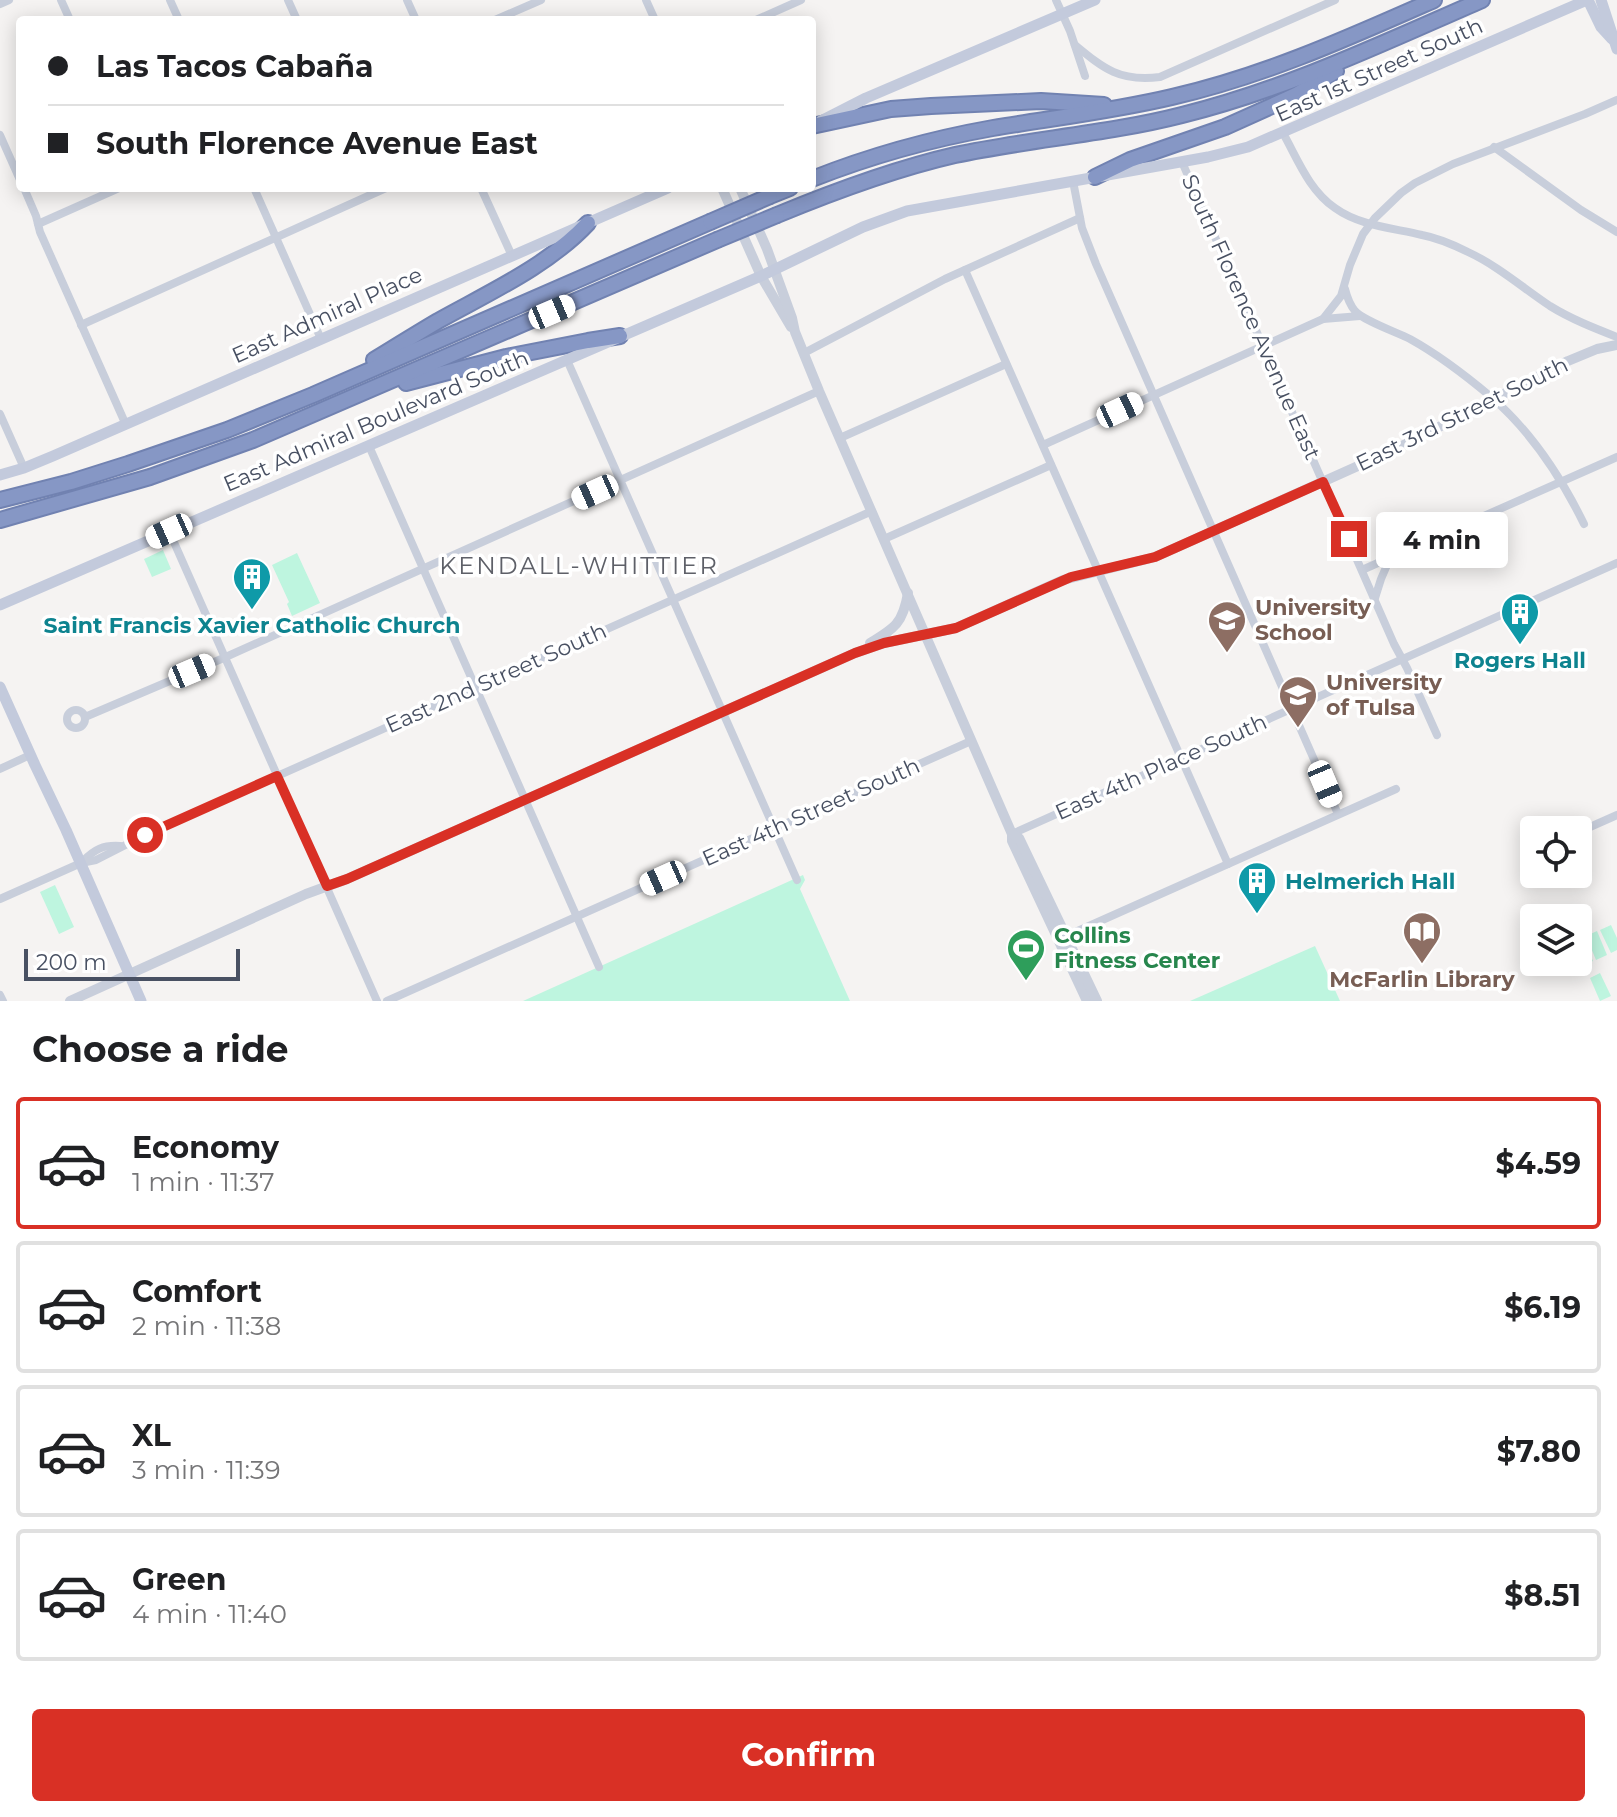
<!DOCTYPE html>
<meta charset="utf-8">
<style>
:root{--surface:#fff;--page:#f2f2f2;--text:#202124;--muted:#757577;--line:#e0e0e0;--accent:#d93025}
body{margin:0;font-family:Montserrat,sans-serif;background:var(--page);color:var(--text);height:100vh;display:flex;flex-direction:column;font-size:30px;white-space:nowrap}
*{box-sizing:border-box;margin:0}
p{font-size:26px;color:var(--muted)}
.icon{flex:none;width:44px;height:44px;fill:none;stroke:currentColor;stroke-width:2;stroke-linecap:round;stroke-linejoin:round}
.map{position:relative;height:1001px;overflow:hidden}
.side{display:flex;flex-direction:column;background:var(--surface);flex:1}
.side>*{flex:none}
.guide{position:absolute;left:16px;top:16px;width:800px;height:176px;border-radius:8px;box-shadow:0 4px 20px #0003;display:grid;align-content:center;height:176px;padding:0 32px;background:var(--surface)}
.buttons{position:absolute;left:1520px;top:816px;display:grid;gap:16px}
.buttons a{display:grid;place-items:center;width:72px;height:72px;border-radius:8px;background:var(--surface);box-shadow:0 4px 20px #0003;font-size:40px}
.scale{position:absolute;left:24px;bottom:20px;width:216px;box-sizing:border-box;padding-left:8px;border:4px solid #485062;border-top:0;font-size:22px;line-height:28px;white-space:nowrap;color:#485062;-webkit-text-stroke:6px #fff;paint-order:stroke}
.end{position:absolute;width:36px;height:36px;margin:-18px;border:10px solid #d93025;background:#fff;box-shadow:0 0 0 4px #fff}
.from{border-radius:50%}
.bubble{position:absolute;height:56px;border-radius:8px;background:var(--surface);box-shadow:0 4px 20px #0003;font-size:26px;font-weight:700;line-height:56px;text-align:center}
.car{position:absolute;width:24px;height:48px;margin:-24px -12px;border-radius:10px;box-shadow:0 0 6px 2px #0007;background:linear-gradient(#fff 24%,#345 0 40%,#fff 0 76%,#345 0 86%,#fff 0)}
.guide b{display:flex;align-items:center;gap:28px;height:76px;font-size:30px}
.guide b+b{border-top:2px solid var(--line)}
.guide i{width:20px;height:20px;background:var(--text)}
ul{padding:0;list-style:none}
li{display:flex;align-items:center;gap:24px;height:132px;margin:0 16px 12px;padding:0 16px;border:4px solid var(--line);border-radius:8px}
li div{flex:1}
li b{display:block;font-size:30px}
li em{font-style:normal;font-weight:700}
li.current{border-color:var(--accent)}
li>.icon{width:72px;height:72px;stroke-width:1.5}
h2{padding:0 32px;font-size:36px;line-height:96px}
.cta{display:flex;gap:16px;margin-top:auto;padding:16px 32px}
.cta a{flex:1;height:92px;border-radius:8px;background:var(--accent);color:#fff;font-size:32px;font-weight:700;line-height:92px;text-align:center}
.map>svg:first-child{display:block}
.green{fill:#bef5df}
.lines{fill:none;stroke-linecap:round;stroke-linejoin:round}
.motorway-casing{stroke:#7182b1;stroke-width:18}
.minor{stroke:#c8cedb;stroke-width:8}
.tertiary{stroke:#c8cedb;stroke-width:10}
.secondary{stroke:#c3cadc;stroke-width:11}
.motorway{stroke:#8697c5;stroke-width:14}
.motorway-bridge-casing{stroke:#7182b1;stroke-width:18;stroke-linecap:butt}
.motorway-bridge{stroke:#8697c5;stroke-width:14}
.route{stroke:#d93025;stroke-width:10}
.labels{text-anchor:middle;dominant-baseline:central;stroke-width:7;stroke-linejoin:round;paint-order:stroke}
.street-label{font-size:22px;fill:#485062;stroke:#fff}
.education-label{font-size:22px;font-weight:bold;fill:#785e54;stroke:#fff;text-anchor:start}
.culture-label{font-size:22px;font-weight:bold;fill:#0d838f;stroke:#fff}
.leisure-label{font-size:22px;font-weight:bold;fill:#27864d;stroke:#fff;text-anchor:start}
.neighbourhood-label{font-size:24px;letter-spacing:2px;fill:#5e6068;stroke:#fff}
</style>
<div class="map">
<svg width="1617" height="1001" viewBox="0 0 1617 1001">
<rect width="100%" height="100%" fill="#f5f3f2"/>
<g class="green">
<path d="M163,550L171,569L152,577L144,559Z"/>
<path d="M297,553L320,603L292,616L287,604L289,602L272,565Z"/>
<path d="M803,875L805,880L800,889L850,1001H523Z"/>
<path d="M55,885L74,927L59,934L40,892Z"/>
<path d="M1611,925L1617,938V950L1611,953L1600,930Z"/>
<path d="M1597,931L1607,955L1596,960L1586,936Z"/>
<path d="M1582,938L1593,961L1582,966L1578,957V940Z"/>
<path d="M1315,946L1340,1001H1190Z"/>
<path d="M1600,973L1611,996L1600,1001L1590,978Z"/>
</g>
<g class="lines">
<g class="motorway-casing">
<g id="motorway">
<path d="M812,126L891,109L931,106L1041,101L1104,105"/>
<path d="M1095,177L1130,160L1225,127L1296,95L1336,71"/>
<path d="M812,179C870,156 931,139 993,128C1053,118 1113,111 1172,97C1264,76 1348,38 1434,0"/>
<path d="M770,196L790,188"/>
<path d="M777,215C835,191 894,169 955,155C1030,139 1108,134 1182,115C1287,89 1383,43 1482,0"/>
<path d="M374,360C395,347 416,334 438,321C488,293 548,266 588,223"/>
<path d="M406,383L506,357L588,341L620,336"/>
<path d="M0,500L71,482L128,464L227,430L313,395L710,222"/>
<path d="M0,520L150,477L253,440L717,240"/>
</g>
</g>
<g class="minor">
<path d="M61,0L70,20"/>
<path d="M170,0L179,20"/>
<path d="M288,0L297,20"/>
<path d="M407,0L416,20"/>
<path d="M646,0L655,20"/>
<path d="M1056,0L1070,31L1085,76"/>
<path d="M0,4L9,0"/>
<path d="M495,20L541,0"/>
<path d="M756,20L801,0"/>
<path d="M1075,45C1104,69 1120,82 1160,77L1335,0"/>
<path d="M1283,133C1298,160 1309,190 1335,208C1360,226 1393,228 1422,235C1438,238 1454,245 1468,252C1498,266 1523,288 1550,306C1571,319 1594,328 1617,337"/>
<path d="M0,135L20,180"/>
<path d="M1494,147L1581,210L1617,232"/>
<path d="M1182,162L1394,644L1407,668L1437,735"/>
<path d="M1073,181L1082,228L1096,264L1338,814"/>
<path d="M24,188L36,216L40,232L126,425"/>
<path d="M254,188L321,339"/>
<path d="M481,188L512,256"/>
<path d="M38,224L119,188"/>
<path d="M965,270L1228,864"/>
<path d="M1345,289C1347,297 1350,305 1355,311C1364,321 1396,332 1410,339C1439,355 1465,375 1490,396C1531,431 1561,477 1584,524"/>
<path d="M1323,319L1360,316"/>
<path d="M81,325L386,188"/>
<path d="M804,353L945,279L1080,218"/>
<path d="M567,360L797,880"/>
<path d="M0,414L24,468"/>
<path d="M840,438L1006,364"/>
<path d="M1043,445L1323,319L1341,296L1350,265L1363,234L1375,218L1401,193L1415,183L1453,164L1585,114L1617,100"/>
<path d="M369,446L599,967"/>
<path d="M169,531L377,1001"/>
<path d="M884,539L1051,465"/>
<path d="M1362,570L1617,457"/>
<path d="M1375,598L1381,579L1390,558"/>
<circle cx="76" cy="719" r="9"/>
<path d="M85,717L219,660L819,391"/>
<path d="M0,769L30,755"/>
<path d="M1581,831L1617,815"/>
<path d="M1012,834L1617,563"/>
<path d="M83,861C95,849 103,845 120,846"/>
<path d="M0,899L81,863L96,860L145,835L872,511"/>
<path d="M1062,938L1396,789"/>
<path d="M0,995L3,1001"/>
<path d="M387,1001L971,741"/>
</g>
<g class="tertiary">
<path d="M722,188L761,276L791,327"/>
<path d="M740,188L767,249L792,318L795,332L819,391L1012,834V841L1087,1001"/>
<path d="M870,643C895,628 903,623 908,593"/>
<path d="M1012,834L1019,838L1097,1001"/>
<path d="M70,1001L306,894L347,879L855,653L884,643L956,628L1063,580L1155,557L1173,549L1398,448L1568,361L1597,349L1617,345"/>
</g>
<g class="secondary">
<path d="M1588,0L1601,27L1612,39"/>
<path d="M1601,0L1617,49"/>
<path d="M821,121L866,98L1095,0"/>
<path d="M0,475L24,468L53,456L668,188"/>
<path d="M0,605L761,276L863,227L907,211L1208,157L1248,147L1587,0"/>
<path d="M0,687L35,765L66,830L141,1001"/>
</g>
<use href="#motorway" class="motorway"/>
<g class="motorway-bridge-casing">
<g id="motorway-bridge">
<path d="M710,222L770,196"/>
<path d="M717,240L777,215"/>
</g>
</g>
<use href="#motorway-bridge" class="motorway-bridge"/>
</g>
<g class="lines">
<path class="route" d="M145,835L277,776L327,886L347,879L855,653L884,643L956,628L1071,577L1155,557L1323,482L1349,539"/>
</g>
<defs>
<g id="building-pin" transform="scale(2)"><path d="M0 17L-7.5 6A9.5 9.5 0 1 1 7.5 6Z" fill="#0f9aa8" stroke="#fff"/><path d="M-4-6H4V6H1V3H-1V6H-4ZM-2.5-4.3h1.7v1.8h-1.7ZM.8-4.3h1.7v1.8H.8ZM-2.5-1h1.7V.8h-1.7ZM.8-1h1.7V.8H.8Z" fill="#fff"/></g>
<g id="school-pin" transform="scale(2)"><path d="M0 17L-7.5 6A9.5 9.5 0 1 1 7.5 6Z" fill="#8d6e63" stroke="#fff"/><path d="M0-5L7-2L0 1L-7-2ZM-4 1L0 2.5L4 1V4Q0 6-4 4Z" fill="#fff"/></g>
<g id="university-pin" transform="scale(2)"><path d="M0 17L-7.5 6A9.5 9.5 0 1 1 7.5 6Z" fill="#8d6e63" stroke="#fff"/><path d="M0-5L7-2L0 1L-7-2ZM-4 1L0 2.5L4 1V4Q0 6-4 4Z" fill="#fff"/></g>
<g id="library-pin" transform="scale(2)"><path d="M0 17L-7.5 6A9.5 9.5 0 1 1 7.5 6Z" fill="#8d6e63" stroke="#fff"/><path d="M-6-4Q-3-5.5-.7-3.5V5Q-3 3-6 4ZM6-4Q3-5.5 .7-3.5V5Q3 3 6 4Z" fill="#fff"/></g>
<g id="stadium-pin" transform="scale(2)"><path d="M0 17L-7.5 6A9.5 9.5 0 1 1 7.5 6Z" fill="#2e9e5b" stroke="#fff"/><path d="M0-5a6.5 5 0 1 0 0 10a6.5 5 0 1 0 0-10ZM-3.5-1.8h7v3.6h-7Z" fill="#fff"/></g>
</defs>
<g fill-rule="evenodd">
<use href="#building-pin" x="252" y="577"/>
<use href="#building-pin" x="1520" y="612"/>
<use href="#school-pin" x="1227" y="620"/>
<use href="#university-pin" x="1298" y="695"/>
<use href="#building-pin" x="1257" y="881"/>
<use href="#library-pin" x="1422" y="931"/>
<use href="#stadium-pin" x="1026" y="948"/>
</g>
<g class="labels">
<g class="street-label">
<text transform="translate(1379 70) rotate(-24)">East 1st Street South</text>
<text transform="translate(327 315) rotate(-24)">East Admiral Place</text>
<text transform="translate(1251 317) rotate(66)">South Florence Avenue East</text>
<text transform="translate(1462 414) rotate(-26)">East 3rd Street South</text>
<text transform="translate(376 421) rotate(-23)">East Admiral Boulevard South</text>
<text transform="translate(496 678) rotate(-24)">East 2nd Street South</text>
<text transform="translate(1161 767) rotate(-24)">East 4th Place South</text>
<text transform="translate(811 812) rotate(-24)">East 4th Street South</text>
</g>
<g class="education-label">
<text x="1255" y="607">University<tspan x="1255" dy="25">School</tspan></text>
<text x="1326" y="682">University<tspan x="1326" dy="25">of Tulsa</tspan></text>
<text x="1422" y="979" text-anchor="middle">McFarlin Library</text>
</g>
<g class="culture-label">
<text x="252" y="625">Saint Francis Xavier Catholic Church</text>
<text x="1520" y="660">Rogers Hall</text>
<text x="1285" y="881" text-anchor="start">Helmerich Hall</text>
</g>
<g class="leisure-label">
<text x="1054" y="935">Collins<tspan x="1054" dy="25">Fitness Center</tspan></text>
</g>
<g class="neighbourhood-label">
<text x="579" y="565">KENDALL-WHITTIER</text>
</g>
</g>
</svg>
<div class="buttons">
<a><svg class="icon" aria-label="locate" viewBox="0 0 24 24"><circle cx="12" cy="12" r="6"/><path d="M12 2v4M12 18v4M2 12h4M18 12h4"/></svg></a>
<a><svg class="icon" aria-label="layers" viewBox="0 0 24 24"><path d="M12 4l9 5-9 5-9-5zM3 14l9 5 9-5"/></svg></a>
</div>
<div class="scale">200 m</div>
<i class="end from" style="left:145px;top:835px"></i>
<i class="end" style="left:1349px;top:539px"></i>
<div class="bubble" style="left:1376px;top:512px;width:132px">4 min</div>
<i class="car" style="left:552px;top:312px;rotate:67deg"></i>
<i class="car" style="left:1120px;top:410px;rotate:65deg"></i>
<i class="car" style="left:595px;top:492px;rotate:246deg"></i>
<i class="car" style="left:169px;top:531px;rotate:246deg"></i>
<i class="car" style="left:192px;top:671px;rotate:67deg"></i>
<i class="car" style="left:1325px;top:784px;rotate:157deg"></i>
<i class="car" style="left:663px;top:878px;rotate:246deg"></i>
<div class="guide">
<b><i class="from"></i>Las Tacos Cabaña</b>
<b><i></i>South Florence Avenue East</b>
</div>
</div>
<section class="side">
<h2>Choose a ride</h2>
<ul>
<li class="current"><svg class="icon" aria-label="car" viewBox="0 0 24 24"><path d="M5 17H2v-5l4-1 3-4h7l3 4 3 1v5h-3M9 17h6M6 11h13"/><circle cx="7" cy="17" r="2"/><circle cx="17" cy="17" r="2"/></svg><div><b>Economy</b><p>1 min · 11:37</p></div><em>$4.59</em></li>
<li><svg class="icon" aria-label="car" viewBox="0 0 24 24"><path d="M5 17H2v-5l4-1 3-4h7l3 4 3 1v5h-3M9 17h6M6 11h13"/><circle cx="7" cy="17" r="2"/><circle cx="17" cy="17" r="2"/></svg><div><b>Comfort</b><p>2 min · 11:38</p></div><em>$6.19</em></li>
<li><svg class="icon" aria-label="car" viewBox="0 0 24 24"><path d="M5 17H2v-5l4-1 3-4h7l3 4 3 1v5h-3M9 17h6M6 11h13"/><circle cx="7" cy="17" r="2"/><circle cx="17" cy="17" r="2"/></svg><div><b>XL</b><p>3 min · 11:39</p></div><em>$7.80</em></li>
<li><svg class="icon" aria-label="car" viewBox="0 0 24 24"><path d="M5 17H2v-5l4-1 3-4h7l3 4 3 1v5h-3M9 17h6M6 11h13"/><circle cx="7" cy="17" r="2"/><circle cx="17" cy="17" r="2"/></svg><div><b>Green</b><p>4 min · 11:40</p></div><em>$8.51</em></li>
</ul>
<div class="cta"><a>Confirm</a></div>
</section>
